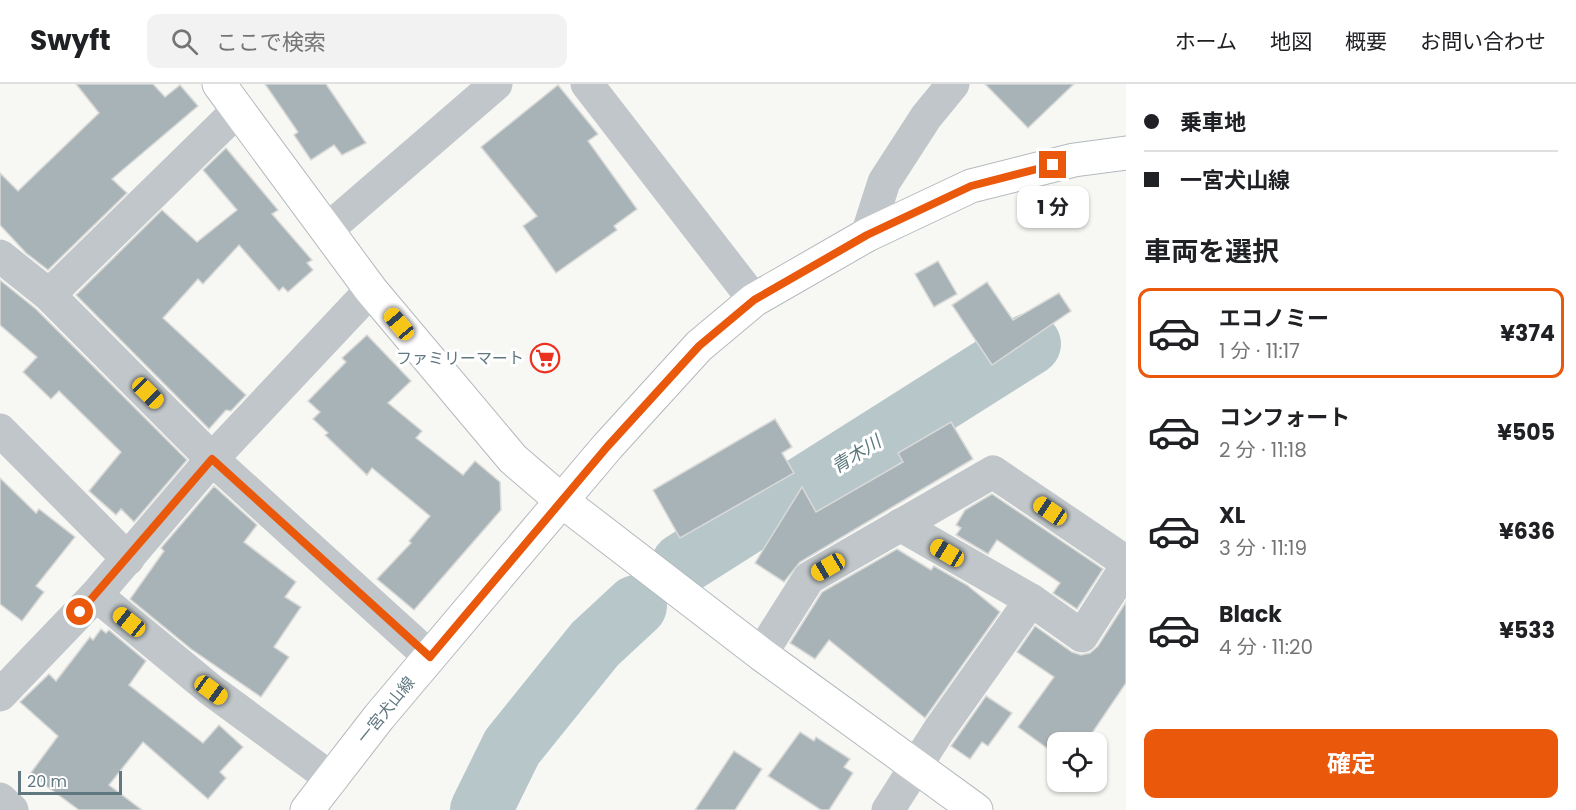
<!DOCTYPE html>
<html lang="ja">
<meta charset="utf-8">
<style>
:root{--surface:#fff;--page:#f2f2f2;--text:#202124;--muted:#757577;--line:#e0e0e0;--accent:#ea580c}
body{margin:0;font-family:Poppins,"Noto Sans JP",sans-serif;background:var(--page);color:var(--text);height:100vh;display:flex;flex-direction:column;font-size:22px;white-space:nowrap}
*{box-sizing:border-box;margin:0}
p{font-size:20px;color:var(--muted)}
.icon{flex:none;width:33px;height:33px;fill:none;stroke:currentColor;stroke-width:2;stroke-linecap:round;stroke-linejoin:round}
.map{position:relative;flex:1;overflow:hidden}
.drawer{display:flex;flex-direction:column;background:var(--surface);width:450px}
.drawer>*{flex:none}
.hud{display:grid;align-content:center;height:132px;padding:0 18px;background:var(--surface)}
.tools{position:absolute;left:1047px;top:648px;display:grid;gap:12px}
.tools a{display:grid;place-items:center;width:60px;height:60px;border-radius:12px;background:var(--surface);box-shadow:0 2px 4px #0004;font-size:30px}
.scale{position:absolute;left:18px;bottom:15px;width:104px;box-sizing:border-box;padding-left:6px;border:3px solid #617881;border-top:0;font-size:16px;line-height:21px;white-space:nowrap;color:#617881;-webkit-text-stroke:4px #fff;paint-order:stroke}
.end{position:absolute;width:27px;height:27px;margin:-14px;border:8px solid #ea580c;background:#fff;box-shadow:0 0 0 3px #fff}
.from{border-radius:50%}
.bubble{position:absolute;height:42px;border-radius:12px;background:var(--surface);box-shadow:0 2px 4px #0004;font-size:20px;font-weight:700;line-height:42px;text-align:center}
.car{position:absolute;width:18px;height:36px;margin:-18px -9px;border-radius:8px;box-shadow:0 0 4px 2px #0007;background:linear-gradient(#f5c518 24%,#345 0 40%,#f5c518 0 76%,#345 0 86%,#f5c518 0)}
.hud b{display:flex;align-items:center;gap:21px;height:57px;font-size:22px}
.hud b+b{border-top:2px solid var(--line)}
.hud i{width:15px;height:15px;background:var(--text)}
ul{padding:0;list-style:none}
li{display:flex;align-items:center;gap:18px;height:90px;margin:0 12px 9px;padding:0 6px;border:3px solid transparent;border-radius:12px}
li div{flex:1}
li b{display:block;font-size:22px}
li em{font-style:normal;font-weight:700}
li.current{border-color:var(--accent)}
li>.icon{width:54px;height:54px;stroke-width:1.5}
h2{padding:0 18px;font-size:27px;line-height:72px}
.action{display:flex;gap:12px;margin-top:auto;padding:12px 18px}
.action a{flex:1;height:69px;border-radius:12px;background:var(--accent);color:#fff;font-size:24px;font-weight:700;line-height:69px;text-align:center}
header{display:flex;align-items:center;gap:36px;box-sizing:border-box;height:84px;padding:0 30px;background:var(--surface);border-bottom:2px solid var(--line)}
header strong{font-size:28px}
nav{display:flex;gap:33px;margin-inline-start:auto;font-size:21px}
.search{width:420px;height:54px;background:var(--page);display:flex;align-items:center;gap:15px;box-sizing:border-box;padding:0 21px;border-radius:12px;color:var(--muted);font-size:22px}
main{display:flex;flex:1;min-height:0}
.map>svg:first-child{display:block}
.lines{fill:none;stroke-linecap:round;stroke-linejoin:round}
.river{stroke:#b7c7c9;stroke-width:62}
.building{fill:#a7b3b6;stroke:#d9d9d7;stroke-width:1.5}
.secondary-casing{stroke:#b2babe;stroke-width:35}
.primary-casing{stroke:#b3babd;stroke-width:35}
.street{stroke:#c0c6c9;stroke-width:33}
.secondary{stroke:#fff;stroke-width:33}
.primary{stroke:#fff;stroke-width:33}
.route{stroke:#ea580c;stroke-width:8}
.labels{text-anchor:middle;dominant-baseline:central;stroke-width:6;stroke-linejoin:round;paint-order:stroke}
.poi-label{font-size:16px;fill:#617881;stroke:#fff;text-anchor:end}
.street-label{font-size:16px;fill:#617881;stroke:#fff}
.water-label{font-size:18px;font-style:italic;fill:#5c787c;stroke:#fff}
</style>
<header>
<strong>Swyft</strong>
<div class="search"><svg class="icon" aria-label="search" viewBox="0 0 24 24"><circle cx="10" cy="10" r="6"/><path d="M15 15l6 6"/></svg>ここで検索</div>
<nav><a>ホーム</a><a>地図</a><a>概要</a><a>お問い合わせ</a></nav>
</header>
<main>
<div class="map">
<svg width="1126" height="726" viewBox="0 0 1126 726">
<rect width="100%" height="100%" fill="#f7f7f4"/>
<g class="lines">
<g class="river">
<path d="M682,480L1030,260"/>
<path d="M481,726L512,663L595,560L636,522"/>
</g>
</g>
<g class="building">
<path d="M76,0H153L165,13L180,1L198,22L112,95L127,109L48,186L26,169L0,141V89L18,107L99,29Z"/>
<path d="M265,0H326L366,59L342,71L334,61L311,76L294,51L298,48Z"/>
<path d="M985,0H1074L1028,44Z"/>
<path d="M558,1L598,50L588,57L637,125L614,142L617,146L556,189L523,142L537,132L481,63Z"/>
<path d="M226,64L278,126L272,130L312,176L307,179L313,186L288,208L283,203L279,207L239,161L203,200L198,195L163,234L246,311L231,327L226,326L209,345L76,211L162,126L197,158L237,126L203,86Z"/>
<path d="M938,177L957,210L934,223L915,190Z"/>
<path d="M0,196L36,225L187,376L134,438L121,425L116,431L89,407L121,368L59,307L51,315L23,288L37,273L0,241Z"/>
<path d="M987,198L1013,236L1059,209L1071,227L992,281L952,221Z"/>
<path d="M367,251L411,297L388,319L422,347L416,354L463,391L475,377L500,398L501,426L414,526L377,495L411,459L409,457L430,432L372,384L367,391L325,351L328,349L313,335L320,328L308,317L346,278L342,274Z"/>
<path d="M775,335L792,363L782,369L794,389L680,454L653,406Z"/>
<path d="M951,338L973,375L800,478L784,498L755,479L802,403L816,428L903,378L898,369Z"/>
<path d="M0,394L36,429L39,425L75,453L36,502L44,508L22,537L0,520Z"/>
<path d="M214,402L257,441L244,458L296,498L285,513L301,523L274,563L289,573L261,613L191,565L130,515L164,467L161,464Z"/>
<path d="M992,410L1103,485L1077,525L1053,509L1060,499L997,456L988,470L956,451L961,444L956,441L965,426Z"/>
<path d="M897,465L931,486L934,482L967,501L1000,528L925,634L829,556L815,575L790,559L822,508Z"/>
<path d="M1126,518V599L1086,658H1058V672L1018,643L1054,593L1017,568L1035,542L1072,568L1081,571L1090,569L1098,562Z"/>
<path d="M101,545L106,549L109,546L146,577L129,601L203,659L219,641L243,663L220,688L226,694L208,715L143,658L109,701L142,726H79L30,690L58,652L20,618L49,590L56,597L90,553L93,556Z"/>
<path d="M986,612L1012,629L988,662L982,658L970,675L951,662Z"/>
<path d="M800,648L814,657L816,653L850,675L844,683L853,689L829,726H821L768,692Z"/>
<path d="M734,667L762,685L735,726H695Z"/>
</g>
<g class="lines">
<g class="secondary-casing">
<path id="secondary" d="M219,0L371,206L513,375L562,417L761,570L976,726"/>
</g>
<g class="primary-casing">
<path id="primary" d="M307,726L379,633L607,363L699,262L754,216L867,151L971,102L1074,76L1126,69"/>
</g>
<g class="street">
<path d="M587,0L754,216"/>
<path d="M327,146L496,0"/>
<path d="M867,151L884,98L926,33L953,0"/>
<path d="M0,172L49,211L212,375L430,573"/>
<path d="M49,211L238,26"/>
<path d="M0,346L128,475"/>
<path d="M900,441L1031,516L1082,552L1126,483"/>
<path d="M96,511L211,606L332,695"/>
<path d="M761,570L809,494L993,388L1126,478"/>
<path d="M0,611L96,511L212,375L371,206"/>
<path d="M0,715L12,726"/>
<path d="M888,726L939,646L1031,516"/>
</g>
<use href="#secondary" class="secondary"/>
<use href="#primary" class="primary"/>
</g>
<g class="lines">
<path class="route" d="M80,528L212,375L430,573L607,363L699,262L754,216L867,151L971,102L1053,81"/>
</g>
<defs>
<g id="supermarket-ring" transform="scale(1.5)"><circle r="9.5" fill="#fff" stroke="#eb3221" stroke-width="1.5"/><path d="M-6-5.5h2.5l.6 2H6L4.5 2H-2.5L-4.4-4H-6ZM-1.5 3.2a1.3 1.3 0 1 0 .1 0ZM3 3.2a1.3 1.3 0 1 0 .1 0Z" fill="#eb3221"/></g>
</defs>
<g fill-rule="evenodd">
<use href="#supermarket-ring" x="545" y="274"/>
</g>
<g class="labels">
<g class="poi-label">
<text x="524" y="274">ファミリーマート</text>
</g>
<g class="street-label">
<text transform="translate(386 626) rotate(-51)">一宮犬山線</text>
</g>
<g class="water-label">
<text transform="translate(856 370) rotate(-32)">青木川</text>
</g>
</g>
</svg>
<div class="tools">
<a><svg class="icon" aria-label="locate" viewBox="0 0 24 24"><circle cx="12" cy="12" r="6"/><path d="M12 2v4M12 18v4M2 12h4M18 12h4"/></svg></a>
</div>
<div class="scale">20 m</div>
<i class="end from" style="left:80px;top:528px"></i>
<i class="end" style="left:1053px;top:81px"></i>
<div class="bubble" style="left:1017px;top:102px;width:72px">1 分</div>
<i class="car" style="left:399px;top:240px;rotate:320deg"></i>
<i class="car" style="left:148px;top:309px;rotate:135deg"></i>
<i class="car" style="left:1050px;top:427px;rotate:304deg"></i>
<i class="car" style="left:947px;top:469px;rotate:301deg"></i>
<i class="car" style="left:828px;top:483px;rotate:240deg"></i>
<i class="car" style="left:129px;top:538px;rotate:309deg"></i>
<i class="car" style="left:211px;top:606px;rotate:126deg"></i>
</div>
<section class="drawer">
<div class="hud">
<b><i class="from"></i>乗車地</b>
<b><i></i>一宮犬山線</b>
</div>
<h2>車両を選択</h2>
<ul>
<li class="current"><svg class="icon" aria-label="car" viewBox="0 0 24 24"><path d="M5 17H2v-5l4-1 3-4h7l3 4 3 1v5h-3M9 17h6M6 11h13"/><circle cx="7" cy="17" r="2"/><circle cx="17" cy="17" r="2"/></svg><div><b>エコノミー</b><p>1 分 · 11:17</p></div><em>¥374</em></li>
<li><svg class="icon" aria-label="car" viewBox="0 0 24 24"><path d="M5 17H2v-5l4-1 3-4h7l3 4 3 1v5h-3M9 17h6M6 11h13"/><circle cx="7" cy="17" r="2"/><circle cx="17" cy="17" r="2"/></svg><div><b>コンフォート</b><p>2 分 · 11:18</p></div><em>¥505</em></li>
<li><svg class="icon" aria-label="car" viewBox="0 0 24 24"><path d="M5 17H2v-5l4-1 3-4h7l3 4 3 1v5h-3M9 17h6M6 11h13"/><circle cx="7" cy="17" r="2"/><circle cx="17" cy="17" r="2"/></svg><div><b>XL</b><p>3 分 · 11:19</p></div><em>¥636</em></li>
<li><svg class="icon" aria-label="car" viewBox="0 0 24 24"><path d="M5 17H2v-5l4-1 3-4h7l3 4 3 1v5h-3M9 17h6M6 11h13"/><circle cx="7" cy="17" r="2"/><circle cx="17" cy="17" r="2"/></svg><div><b>Black</b><p>4 分 · 11:20</p></div><em>¥533</em></li>
</ul>
<div class="action"><a>確定</a></div>
</section>
</main>
